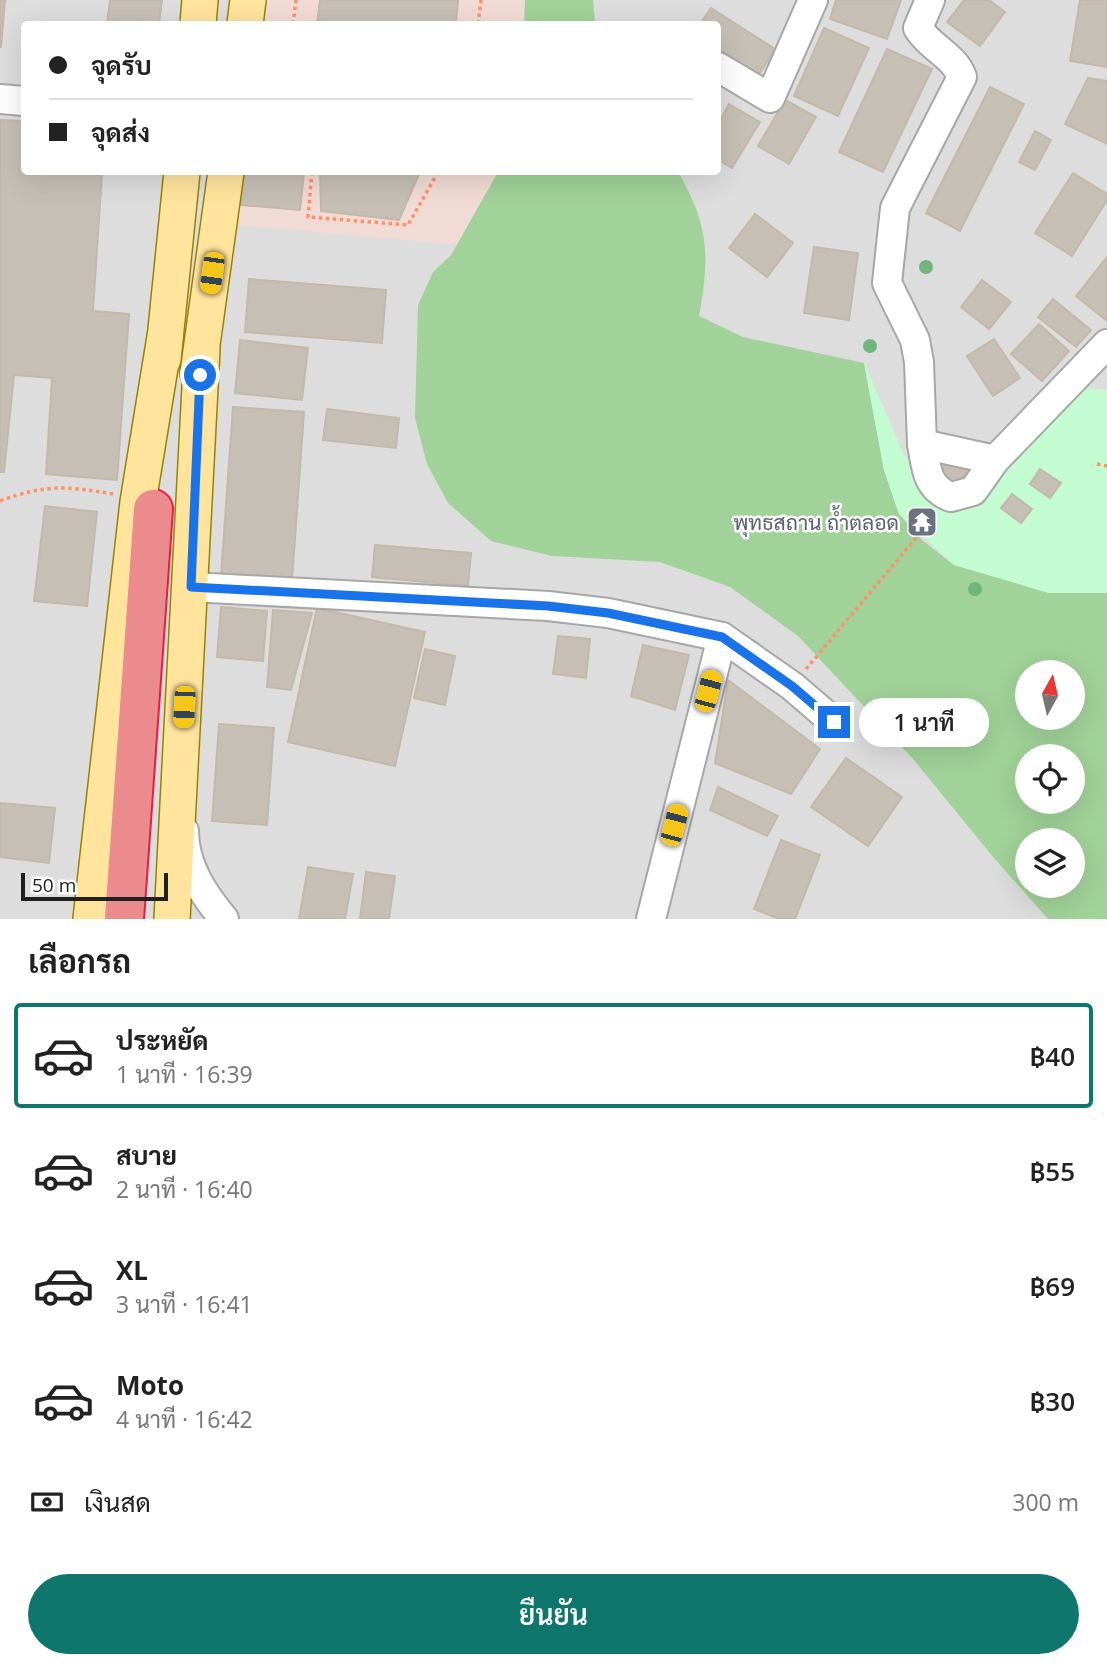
<!DOCTYPE html>
<html lang="th">
<meta charset="utf-8">
<style>
:root{--surface:#fff;--page:#f2f2f2;--text:#222;--muted:#767676;--line:#e0e0e0;--accent:#0f766e}
body{margin:0;font-family:"Open Sans",Sarabun,sans-serif;background:var(--page);color:var(--text);height:100vh;display:flex;flex-direction:column;font-size:26px;white-space:nowrap}
*{box-sizing:border-box;margin:0}
p{font-size:23px;color:var(--muted)}
.icon{flex:none;width:38px;height:38px;fill:none;stroke:currentColor;stroke-width:2;stroke-linecap:round;stroke-linejoin:round}
.map{position:relative;height:919px;overflow:hidden}
.side{display:flex;flex-direction:column;background:var(--surface);flex:1}
.side>*{flex:none}
.guide{position:absolute;left:21px;top:21px;width:700px;height:154px;border-radius:7px;box-shadow:0 7px 28px #0002;display:grid;align-content:center;height:154px;padding:0 28px;background:var(--surface)}
.needle{width:46px;rotate:8deg}
.controls{position:absolute;left:1015px;top:660px;display:grid;gap:14px}
.controls a{display:grid;place-items:center;width:70px;height:70px;border-radius:50%;background:var(--surface);box-shadow:0 7px 28px #0002;font-size:35px}
.scale{position:absolute;left:21px;bottom:18px;width:147px;box-sizing:border-box;padding-left:7px;border:4px solid #202020;border-top:0;font-size:19px;line-height:24px;white-space:nowrap;color:#202020;-webkit-text-stroke:5px #fff;paint-order:stroke}
.end{position:absolute;width:32px;height:32px;margin:-16px;border:9px solid #1a73e8;background:#fff;box-shadow:0 0 0 4px #fff}
.from{border-radius:50%}
.bubble{position:absolute;height:49px;border-radius:24px;background:var(--surface);box-shadow:0 7px 28px #0002;font-size:23px;font-weight:600;line-height:49px;text-align:center}
.car{position:absolute;width:21px;height:42px;margin:-21px -10px;border-radius:9px;box-shadow:0 0 5px 2px #0007;background:linear-gradient(#f5c518 24%,#345 0 40%,#f5c518 0 76%,#345 0 86%,#f5c518 0)}
.guide b{display:flex;align-items:center;gap:24px;height:66px;font-size:26px}
.guide b+b{border-top:2px solid var(--line)}
.guide i{width:18px;height:18px;background:var(--text)}
ul{padding:0;list-style:none}
li{display:flex;align-items:center;gap:21px;height:105px;margin:0 14px 10px;padding:0 14px;border:4px solid transparent;border-radius:7px}
li div{flex:1}
li b{display:block;font-size:26px}
li em{font-style:normal;font-weight:600}
li.active{border-color:var(--accent)}
li>.icon{width:63px;height:63px;stroke-width:1.5}
h2{padding:0 28px;font-size:32px;line-height:84px}
.pay{display:flex;align-items:center;gap:18px;height:77px;padding:0 28px;font-size:26px}
.pay p{margin-inline-start:auto}
.primary-button{display:flex;gap:14px;margin-top:auto;padding:14px 28px}
.primary-button a{flex:1;height:80px;border-radius:42px;background:var(--accent);color:#fff;font-size:28px;font-weight:600;line-height:80px;text-align:center}
.map>svg:first-child{display:block}
.residential{fill:#dedddd;fill-rule:evenodd}
.commercial{fill:#f2dbd5}
.forest{fill:#a1d299;fill-rule:evenodd}
.park{fill:#c2fcd0}
.building{fill:#c6bfb5;stroke:#c4b9a8;stroke-width:2}
.lines{fill:none;stroke-linecap:round;stroke-linejoin:round}
.minor-casing{stroke:#a7a7a7;stroke-width:32}
.major-casing{stroke:#9c8100;stroke-width:38}
.highway-casing{stroke:#e51e42;stroke-width:42}
.path{stroke:#ff9169;stroke-width:3.5;stroke-dasharray:3.5 3.5;stroke-linecap:butt}
.minor{stroke:#fff;stroke-width:28}
.major{stroke:#ffe49d;stroke-width:35}
.highway{stroke:#ec8b8d;stroke-width:38}
.tree{fill:#70b67c}
.route{stroke:#1a73e8;stroke-width:9}
.labels{text-anchor:middle;dominant-baseline:central;stroke-width:5;stroke-linejoin:round;paint-order:stroke}
.worship-label{font-size:21px;fill:#5b616d;stroke:#fff;text-anchor:end}
</style>
<div class="map">
<svg width="1107" height="919" viewBox="0 0 1107 919">
<rect width="100%" height="100%" fill="#f1efe6"/>
<path class="residential" d="M0,0H1107V919H0ZM24,24H718V172H24ZM1027,672H1073V718H1027ZM1027,756H1073V802H1027ZM1027,840H1073V886H1027Z"/>
<g class="commercial">
<path d="M248,0H546L542,24H245Z"/>
<path d="M226,172H512L486,247L219,223Z"/>
</g>
<g class="forest">
<path d="M525,0H593L595,24H524Z"/>
<path d="M498,172H678C709,224 710,257 699,316L743,337L864,363L884,470L899,514L922,540L954,565L1049,593H1107V919H1048L994,858L913,759L798,636L730,587L660,562L552,556L491,541L448,503L427,464L415,418L418,305L433,272L451,255ZM1027,672H1073V718H1027ZM1027,756H1073V802H1027ZM1027,840H1073V886H1027Z"/>
</g>
<path class="park" d="M864,363L904,455L955,513L1083,388L1107,390V593H1049L954,565L899,514L884,470Z"/>
<g class="building">
<path d="M0,0H5L1,47H0Z"/>
<path d="M110,0H162L159,24H107Z"/>
<path d="M320,0H458L456,24H317Z"/>
<path d="M836,0H901L887,39L830,19Z"/>
<path d="M964,0H989L1005,12L980,46L947,22Z"/>
<path d="M1080,0H1107V67L1070,61Z"/>
<path d="M711,8L775,49L756,79L718,54V24H700Z"/>
<path d="M824,28L869,48L838,116L794,96Z"/>
<path d="M887,49L932,69L883,172L839,152Z"/>
<path d="M1088,78L1107,81V144L1065,124Z"/>
<path d="M990,87L1024,104L960,231L926,213Z"/>
<path d="M785,100L816,117L789,164L758,146Z"/>
<path d="M729,104L760,122L732,168L718,160V124Z"/>
<path d="M0,120L24,121V172H102L93,311L129,314L117,480L46,474L52,378L14,375L4,472H0Z"/>
<path d="M1035,131L1051,140L1035,170L1019,162Z"/>
<path d="M244,172H304L300,210L241,205Z"/>
<path d="M320,172H420L399,220L321,211Z"/>
<path d="M1073,173L1107,194V200L1072,256L1035,233Z"/>
<path d="M755,214L793,243L767,277L729,248Z"/>
<path d="M814,247L858,253L849,320L804,313Z"/>
<path d="M1107,257V321L1076,296Z"/>
<path d="M249,279L386,290L382,343L245,332Z"/>
<path d="M982,280L1011,302L989,329L961,307Z"/>
<path d="M1053,299L1091,330L1076,347L1038,317Z"/>
<path d="M1039,324L1069,351L1042,381L1011,354Z"/>
<path d="M994,339L1020,378L993,396L967,356Z"/>
<path d="M240,340L308,348L302,400L235,393Z"/>
<path d="M233,407L304,412L292,580L221,575Z"/>
<path d="M327,409L399,418L396,448L323,440Z"/>
<circle cx="954" cy="473" r="12"/>
<path d="M1040,469L1061,483L1050,498L1030,484Z"/>
<path d="M1012,494L1032,509L1021,523L1001,508Z"/>
<path d="M45,506L97,512L87,606L34,601Z"/>
<path d="M375,545L471,553L468,586L372,577Z"/>
<path d="M221,607L267,611L263,661L217,657Z"/>
<path d="M317,608L425,632L395,766L288,742Z"/>
<path d="M273,610L312,613L291,690L267,687Z"/>
<path d="M558,636L590,639L586,678L553,674Z"/>
<path d="M643,645L689,655L675,710L631,696Z"/>
<path d="M425,649L455,656L445,705L414,698Z"/>
<path d="M728,680L820,749L791,794L715,763Z"/>
<path d="M219,724L274,728L267,825L212,821Z"/>
<path d="M846,758L902,797L868,846L811,807Z"/>
<path d="M718,787L778,816L767,836L710,810Z"/>
<path d="M0,803L55,808L49,863L0,857Z"/>
<path d="M781,840L820,855L795,919H779L754,909Z"/>
<path d="M308,867L353,874L345,919H299Z"/>
<path d="M366,872L395,876L389,919H360Z"/>
</g>
<g class="lines">
<g class="minor-casing">
<g id="minor">
<path d="M930,0L918,28C930,48 954,55 962,77L895,208L887,283L915,340L919,362L922,444L995,460L1107,344"/>
<path d="M718,67L770,98L813,0"/>
<path d="M0,99L24,101"/>
<path d="M922,444C926,466 926,488 951,497L973,491L995,460"/>
<path d="M191,587L548,606L608,613L722,637L792,686L834,722"/>
<path d="M184,831C184,865 203,894 224,919"/>
<path d="M651,919L722,637"/>
</g>
</g>
<g class="major-casing">
<g id="major">
<path d="M198,24L200,0"/>
<path d="M245,24L248,0"/>
<path d="M163,359L182,172"/>
<path d="M198,373L226,172"/>
<path d="M91,919L138,502L165,337"/>
<path d="M172,919L202,349"/>
</g>
</g>
<g class="highway-casing">
<path id="highway" d="M124,919L153,509"/>
</g>
<g class="path">
<path d="M293,24L296,0"/>
<path d="M478,24L481,0"/>
<path d="M312,172L308,217L408,225L438,172"/>
<path d="M1097,464L1107,466"/>
<path d="M0,501C46,484 66,486 113,494"/>
<path d="M806,669L936,514"/>
</g>
<use href="#minor" class="minor"/>
<use href="#major" class="major"/>
<use href="#highway" class="highway"/>
</g>
<g class="tree">
<circle cx="926" cy="267" r="7"/>
<circle cx="870" cy="346" r="7"/>
<circle cx="975" cy="589" r="7"/>
</g>
<g class="lines">
<path class="route" d="M200,375L191,587L548,606L608,613L722,637L792,686L834,722"/>
</g>
<defs>
<g id="temple-square" transform="scale(1.575)"><rect x="-9" y="-9" width="18" height="18" rx="4" fill="#6b7280" stroke="#fff"/><path d="M0-6L5-2H3V0L6.5 2.5H4V6H1.5V3h-3V6H-4V2.5H-6.5L-3 0V-2H-5Z" fill="#fff"/></g>
</defs>
<g fill-rule="evenodd">
<use href="#temple-square" x="922" y="522"/>
</g>
<g class="labels">
<g class="worship-label">
<text x="899" y="522">พุทธสถาน ถ้ำตลอด</text>
</g>
</g>
</svg>
<div class="controls">
<a><svg class="needle" viewBox="-14 -14 28 28"><path d="M0-13l5 13h-10z" fill="#e53935"/><path d="M0 13l5-13h-10z" fill="#767676"/></svg></a>
<a><svg class="icon" aria-label="locate" viewBox="0 0 24 24"><circle cx="12" cy="12" r="6"/><path d="M12 2v4M12 18v4M2 12h4M18 12h4"/></svg></a>
<a><svg class="icon" aria-label="layers" viewBox="0 0 24 24"><path d="M12 4l9 5-9 5-9-5zM3 14l9 5 9-5"/></svg></a>
</div>
<div class="scale">50 m</div>
<i class="end from" style="left:200px;top:375px"></i>
<i class="end" style="left:834px;top:722px"></i>
<div class="bubble" style="left:859px;top:698px;width:130px">1 นาที</div>
<i class="car" style="left:212px;top:273px;rotate:188deg"></i>
<i class="car" style="left:708px;top:691px;rotate:15deg"></i>
<i class="car" style="left:184px;top:707px;rotate:183deg"></i>
<i class="car" style="left:674px;top:825px;rotate:15deg"></i>
<div class="guide">
<b><i class="from"></i>จุดรับ</b>
<b><i></i>จุดส่ง</b>
</div>
</div>
<section class="side">
<h2>เลือกรถ</h2>
<ul>
<li class="active"><svg class="icon" aria-label="car" viewBox="0 0 24 24"><path d="M5 17H2v-5l4-1 3-4h7l3 4 3 1v5h-3M9 17h6M6 11h13"/><circle cx="7" cy="17" r="2"/><circle cx="17" cy="17" r="2"/></svg><div><b>ประหยัด</b><p>1 นาที · 16:39</p></div><em>฿40</em></li>
<li><svg class="icon" aria-label="car" viewBox="0 0 24 24"><path d="M5 17H2v-5l4-1 3-4h7l3 4 3 1v5h-3M9 17h6M6 11h13"/><circle cx="7" cy="17" r="2"/><circle cx="17" cy="17" r="2"/></svg><div><b>สบาย</b><p>2 นาที · 16:40</p></div><em>฿55</em></li>
<li><svg class="icon" aria-label="car" viewBox="0 0 24 24"><path d="M5 17H2v-5l4-1 3-4h7l3 4 3 1v5h-3M9 17h6M6 11h13"/><circle cx="7" cy="17" r="2"/><circle cx="17" cy="17" r="2"/></svg><div><b>XL</b><p>3 นาที · 16:41</p></div><em>฿69</em></li>
<li><svg class="icon" aria-label="car" viewBox="0 0 24 24"><path d="M5 17H2v-5l4-1 3-4h7l3 4 3 1v5h-3M9 17h6M6 11h13"/><circle cx="7" cy="17" r="2"/><circle cx="17" cy="17" r="2"/></svg><div><b>Moto</b><p>4 นาที · 16:42</p></div><em>฿30</em></li>
</ul>
<div class="pay"><svg class="icon" aria-label="cash" viewBox="0 0 24 24"><path d="M3 7h18v10H3z"/><circle cx="12" cy="12" r="2"/></svg>เงินสด<p>300 m</p></div>
<div class="primary-button"><a>ยืนยัน</a></div>
</section>
